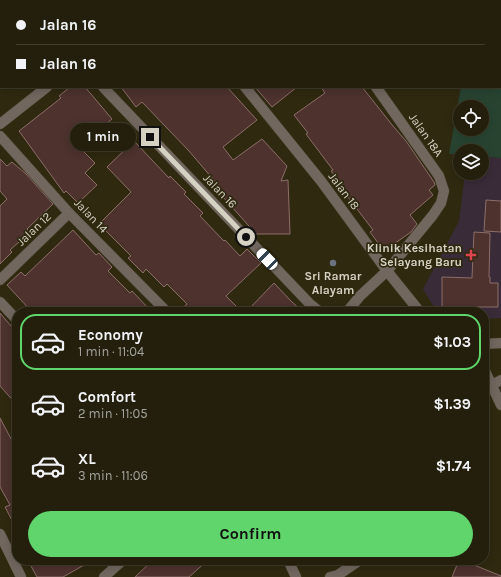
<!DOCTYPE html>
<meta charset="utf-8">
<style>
:root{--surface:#231f0c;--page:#2b2715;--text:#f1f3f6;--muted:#a3a29d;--line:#403d2d;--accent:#5fd56b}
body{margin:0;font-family:Karla,sans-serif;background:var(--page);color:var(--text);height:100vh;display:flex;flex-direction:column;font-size:15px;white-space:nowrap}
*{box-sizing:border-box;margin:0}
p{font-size:13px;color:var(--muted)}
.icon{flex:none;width:22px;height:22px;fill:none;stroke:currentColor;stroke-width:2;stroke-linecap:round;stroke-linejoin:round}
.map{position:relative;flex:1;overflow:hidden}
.side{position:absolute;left:12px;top:307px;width:477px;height:258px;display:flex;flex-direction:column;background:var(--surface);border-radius:16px;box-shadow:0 2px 10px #0003,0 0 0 1px var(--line)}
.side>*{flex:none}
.banner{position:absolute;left:0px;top:0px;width:501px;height:88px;box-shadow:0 2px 10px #0003,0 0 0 1px var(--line);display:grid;align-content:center;height:88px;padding:0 16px;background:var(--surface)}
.controls{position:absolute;left:453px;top:100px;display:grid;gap:8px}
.controls a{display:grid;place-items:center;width:36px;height:36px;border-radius:50%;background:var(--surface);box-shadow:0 2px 10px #0003,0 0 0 1px var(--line);font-size:20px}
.end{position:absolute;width:18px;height:18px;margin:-9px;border:5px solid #d5d1c3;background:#111;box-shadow:0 0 0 2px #111}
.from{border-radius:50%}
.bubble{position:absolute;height:28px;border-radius:14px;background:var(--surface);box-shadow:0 2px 10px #0003,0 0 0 1px var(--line);font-size:13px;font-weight:700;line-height:28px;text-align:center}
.car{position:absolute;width:12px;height:24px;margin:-12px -6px;border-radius:5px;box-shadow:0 0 3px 1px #0007;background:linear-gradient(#fff 24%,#345 0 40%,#fff 0 76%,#345 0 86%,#fff 0)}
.banner b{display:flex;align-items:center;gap:14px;height:38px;font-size:15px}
.banner b+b{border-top:1px solid var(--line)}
.banner i{width:10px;height:10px;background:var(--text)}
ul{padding:7px 0 0;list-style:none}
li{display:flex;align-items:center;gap:12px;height:56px;margin:0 8px 6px;padding:0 8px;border:2px solid transparent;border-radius:16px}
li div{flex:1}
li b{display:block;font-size:15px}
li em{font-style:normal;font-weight:700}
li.current{border-color:var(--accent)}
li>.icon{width:36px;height:36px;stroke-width:1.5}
.button{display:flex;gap:8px;margin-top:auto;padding:8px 16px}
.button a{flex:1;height:46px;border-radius:24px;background:var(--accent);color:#111;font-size:16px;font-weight:700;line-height:46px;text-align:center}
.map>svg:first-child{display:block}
.medical{fill:#392b37}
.green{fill:#284431;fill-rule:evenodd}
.building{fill:#4d322e;stroke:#8d6e69}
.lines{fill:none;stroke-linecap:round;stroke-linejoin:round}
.minor-casing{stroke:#4a442d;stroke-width:11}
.minor{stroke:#71675f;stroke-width:10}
.route{stroke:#d5d1c3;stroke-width:5}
.health-dot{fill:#e0444e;stroke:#2f2910;stroke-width:1.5}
.worship-dot{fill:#6b7280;stroke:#2f2910;stroke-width:1.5}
.labels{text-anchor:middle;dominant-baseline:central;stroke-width:3.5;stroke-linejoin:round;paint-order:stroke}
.street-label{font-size:12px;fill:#d5d1c3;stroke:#2f2910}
.poi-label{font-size:12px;font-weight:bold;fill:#d5d1c3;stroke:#2f2910;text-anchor:end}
</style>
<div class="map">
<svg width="501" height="577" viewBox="0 0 501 577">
<rect width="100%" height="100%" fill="#2f2910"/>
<path class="medical" d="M482,156L501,158V318L484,319V312H437L423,289L459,221L465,173H482Z"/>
<path class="green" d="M487,0H501V158L482,156V151H460V154H449L461,87H500V1H486ZM460,107H482V129H460Z"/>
<g class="building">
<path d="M70,87H85L112,119L79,147L95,163L85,173L97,185L78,203L66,191L64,193L19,131L61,98L59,96Z"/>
<path d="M121,87H227L257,120L223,147L233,160L262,139L287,166L281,181L288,180L290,234H256L215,188L218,185L189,151L142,102L136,107Z"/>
<path d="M255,87H297L272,107Z"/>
<path d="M321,87H362L393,126L406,141L434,182L435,185L429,190L433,195L410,215L417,224L411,232L384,251L370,232L373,230L341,188L343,186L331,171L333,170L306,134L308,133L294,115L325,93Z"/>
<path d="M134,141L169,178L170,176L186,192L184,194L203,213L200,216L224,241L225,240L240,256L247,249L261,263L226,296L242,312H178L187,304L167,284L164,287L146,269L143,273L128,258L131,256L99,224L131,192L107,167Z"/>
<path d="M0,159L7,166L12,162L26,174L53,204L27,229L30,232L10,250L12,252L0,264V206L7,199L0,191Z"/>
<path d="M486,200L501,201V232L484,231Z"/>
<path d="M73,230L96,255L99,253L112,267L108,271L130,293L132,291L152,312H32L7,285L21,272L25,276Z"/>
<path d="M474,232L490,233L489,277H490V283H498V307H464V308H442V277L472,278Z"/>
<path d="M274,283L291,301L303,312H246Z"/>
<path d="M0,313L11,326L17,332V405L0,386Z"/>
<path d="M0,418L17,450V530L5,507L10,505L0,487Z"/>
<path d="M32,560H93L63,577H37L31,566L34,564Z"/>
<path d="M153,560H208L189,577H135Z"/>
<path d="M459,560H462L501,576V577H452Z"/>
</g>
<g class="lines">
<g class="minor-casing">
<g id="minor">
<path d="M176,0V1"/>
<path d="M314,0V1"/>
<path d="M155,1L156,0"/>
<path d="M103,87L310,304L320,312"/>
<path d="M245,87L321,181L387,271L420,312"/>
<path d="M0,124L47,87"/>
<path d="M0,136L69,213L167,312"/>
<path d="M0,280L69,213"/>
<path d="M0,302L17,320"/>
<path d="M347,312L360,296L387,271L433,215L441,203L444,191L439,176L376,87"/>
<path d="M484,344L501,343"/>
<path d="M484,369L501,405"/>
<path d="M492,385L501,380"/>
<path d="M0,534L21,577"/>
<path d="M288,560L296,577"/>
<path d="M104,577L123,560"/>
<path d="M330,577L338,575L360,560"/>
</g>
</g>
<use href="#minor" class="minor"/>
</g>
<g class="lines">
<path class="route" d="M150,137L246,237"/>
</g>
<path class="health-dot" d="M469 249h4v4h4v4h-4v4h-4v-4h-4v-4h4z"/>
<circle class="worship-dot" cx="333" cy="263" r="4"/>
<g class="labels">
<g class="street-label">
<text transform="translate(426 135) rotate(55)">Jalan 18A</text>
<text transform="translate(220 191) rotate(46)">Jalan 16</text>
<text transform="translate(344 191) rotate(53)">Jalan 18</text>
<text transform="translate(91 216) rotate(46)">Jalan 14</text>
<text transform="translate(34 229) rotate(-44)">Jalan 12</text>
</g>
<g class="poi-label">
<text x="462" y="248">Klinik Kesihatan<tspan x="462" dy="14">Selayang Baru</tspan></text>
<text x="333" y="276" text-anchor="middle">Sri Ramar<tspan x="333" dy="14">Alayam</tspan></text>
</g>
</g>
</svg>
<div class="controls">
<a><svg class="icon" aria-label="locate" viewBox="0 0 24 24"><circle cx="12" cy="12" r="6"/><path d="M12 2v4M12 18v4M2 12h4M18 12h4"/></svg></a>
<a><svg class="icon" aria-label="layers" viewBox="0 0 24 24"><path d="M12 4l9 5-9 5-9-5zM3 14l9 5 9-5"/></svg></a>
</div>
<i class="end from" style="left:246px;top:237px"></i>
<i class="end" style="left:150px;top:137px"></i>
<div class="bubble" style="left:70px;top:123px;width:66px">1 min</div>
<i class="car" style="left:267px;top:259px;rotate:316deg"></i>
<div class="banner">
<b><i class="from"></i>Jalan 16</b>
<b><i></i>Jalan 16</b>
</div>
<section class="side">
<ul>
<li class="current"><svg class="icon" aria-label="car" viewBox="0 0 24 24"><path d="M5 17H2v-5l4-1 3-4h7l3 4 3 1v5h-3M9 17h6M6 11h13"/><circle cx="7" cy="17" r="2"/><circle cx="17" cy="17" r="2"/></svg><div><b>Economy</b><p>1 min · 11:04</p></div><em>$1.03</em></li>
<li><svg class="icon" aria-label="car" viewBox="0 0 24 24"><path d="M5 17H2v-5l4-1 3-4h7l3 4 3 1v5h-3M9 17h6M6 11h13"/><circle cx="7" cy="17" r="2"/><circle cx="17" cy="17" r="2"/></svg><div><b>Comfort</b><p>2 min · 11:05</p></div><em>$1.39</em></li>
<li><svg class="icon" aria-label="car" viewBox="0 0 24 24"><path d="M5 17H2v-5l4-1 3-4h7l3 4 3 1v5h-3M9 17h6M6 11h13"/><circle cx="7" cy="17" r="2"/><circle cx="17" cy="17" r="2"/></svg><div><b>XL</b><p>3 min · 11:06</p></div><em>$1.74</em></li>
</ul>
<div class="button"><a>Confirm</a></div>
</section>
</div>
